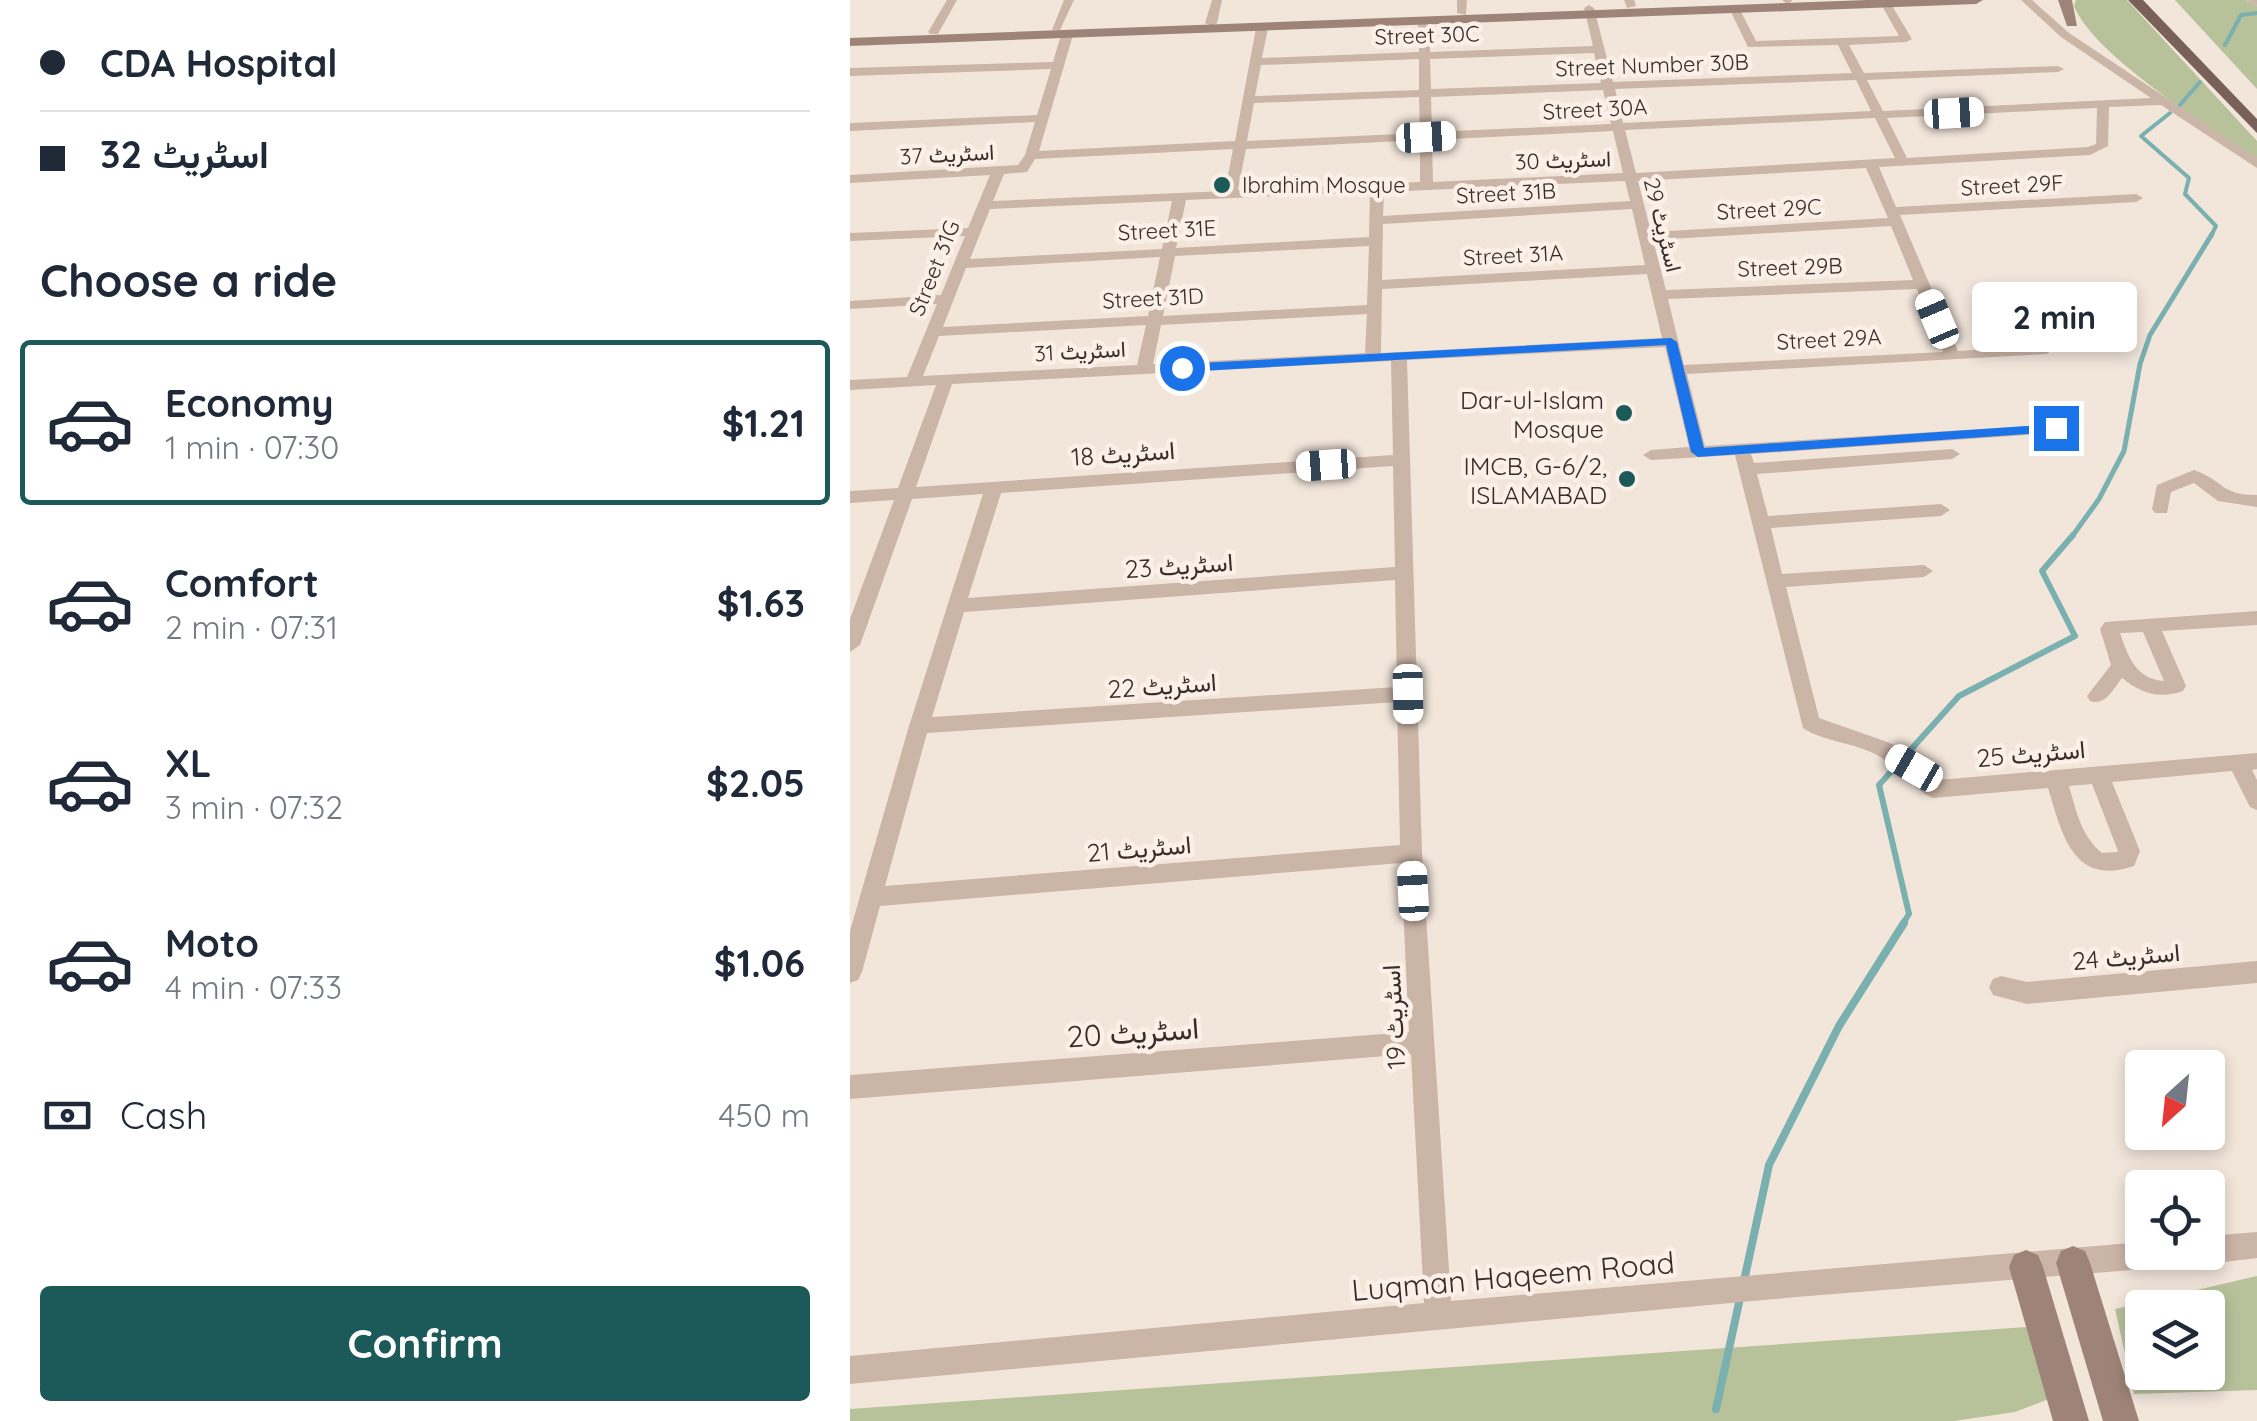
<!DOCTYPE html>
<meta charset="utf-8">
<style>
:root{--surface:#fff;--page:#f6f6f7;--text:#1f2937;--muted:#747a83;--line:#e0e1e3;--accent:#1c5959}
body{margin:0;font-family:Quicksand,Vazirmatn,sans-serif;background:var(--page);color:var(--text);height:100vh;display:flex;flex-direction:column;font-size:38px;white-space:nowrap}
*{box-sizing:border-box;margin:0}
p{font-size:32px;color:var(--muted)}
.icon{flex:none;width:55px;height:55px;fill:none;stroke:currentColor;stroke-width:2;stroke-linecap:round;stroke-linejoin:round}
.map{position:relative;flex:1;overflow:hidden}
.side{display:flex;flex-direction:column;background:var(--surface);width:850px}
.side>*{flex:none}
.top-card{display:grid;align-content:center;height:220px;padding:0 40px;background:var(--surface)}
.needle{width:65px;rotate:207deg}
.tools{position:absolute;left:1275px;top:1050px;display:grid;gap:20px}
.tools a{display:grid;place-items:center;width:100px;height:100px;border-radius:10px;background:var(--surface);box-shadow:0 5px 15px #0003;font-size:50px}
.end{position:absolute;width:45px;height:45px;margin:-22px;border:12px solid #1a73e8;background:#fff;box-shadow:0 0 0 5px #fff}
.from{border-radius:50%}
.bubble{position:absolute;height:70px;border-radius:10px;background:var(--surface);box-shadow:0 5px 15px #0003;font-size:32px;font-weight:700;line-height:70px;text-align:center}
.car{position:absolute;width:30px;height:60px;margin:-30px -15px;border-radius:12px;box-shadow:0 0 8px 2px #0007;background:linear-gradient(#fff 24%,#345 0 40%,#fff 0 76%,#345 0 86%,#fff 0)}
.top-card b{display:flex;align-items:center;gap:35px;height:95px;font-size:38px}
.top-card b+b{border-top:2px solid var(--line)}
.top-card i{width:25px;height:25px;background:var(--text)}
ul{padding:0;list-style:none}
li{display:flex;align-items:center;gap:30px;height:165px;margin:0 20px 15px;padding:0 20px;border:5px solid transparent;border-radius:10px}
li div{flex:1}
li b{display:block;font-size:38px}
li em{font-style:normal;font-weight:700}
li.current{border-color:var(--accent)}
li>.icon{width:90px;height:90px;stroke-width:1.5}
h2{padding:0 40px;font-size:45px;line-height:120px}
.pay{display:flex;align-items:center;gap:25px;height:110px;padding:0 40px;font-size:38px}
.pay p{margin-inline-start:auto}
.action{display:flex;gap:20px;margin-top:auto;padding:20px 40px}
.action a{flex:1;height:115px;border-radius:10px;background:var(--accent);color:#fff;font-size:40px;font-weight:700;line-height:115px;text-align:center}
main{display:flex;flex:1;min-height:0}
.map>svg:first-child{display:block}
.green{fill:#b7c29b;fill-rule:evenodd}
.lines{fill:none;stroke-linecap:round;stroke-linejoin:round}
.stream-far3{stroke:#7ab0af;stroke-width:4}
.stream-far2{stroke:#7ab0af;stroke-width:5}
.stream-far1{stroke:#7ab0af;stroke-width:6}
.stream{stroke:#7ab0af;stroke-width:8}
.street{fill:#cbb5a7;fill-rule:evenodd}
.secondary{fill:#9e8478;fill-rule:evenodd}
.primary{fill:#796159;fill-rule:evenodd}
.route{fill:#1a73e8}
.poi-dot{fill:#1c5959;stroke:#faf0e8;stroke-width:4}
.labels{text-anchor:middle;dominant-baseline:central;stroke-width:9;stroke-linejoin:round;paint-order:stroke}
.far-street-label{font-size:22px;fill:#372c28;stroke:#faf0e8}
.far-poi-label{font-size:22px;fill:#372c28;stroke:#faf0e8;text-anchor:start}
.poi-label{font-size:25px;fill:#372c28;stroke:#faf0e8;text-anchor:end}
.street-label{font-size:25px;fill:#372c28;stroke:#faf0e8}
.near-street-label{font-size:30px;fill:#372c28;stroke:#faf0e8}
</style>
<main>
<section class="side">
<div class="top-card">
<b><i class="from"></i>CDA Hospital</b>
<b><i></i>اسٹریٹ 32</b>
</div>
<h2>Choose a ride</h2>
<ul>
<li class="current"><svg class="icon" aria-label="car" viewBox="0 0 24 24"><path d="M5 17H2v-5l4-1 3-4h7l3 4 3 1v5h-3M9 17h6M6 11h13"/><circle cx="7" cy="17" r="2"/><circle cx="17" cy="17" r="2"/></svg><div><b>Economy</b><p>1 min · 07:30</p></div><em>$1.21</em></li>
<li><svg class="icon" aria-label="car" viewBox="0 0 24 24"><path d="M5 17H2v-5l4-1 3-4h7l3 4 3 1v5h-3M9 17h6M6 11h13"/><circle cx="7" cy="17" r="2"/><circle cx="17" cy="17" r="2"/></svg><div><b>Comfort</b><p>2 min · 07:31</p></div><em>$1.63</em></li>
<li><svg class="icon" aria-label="car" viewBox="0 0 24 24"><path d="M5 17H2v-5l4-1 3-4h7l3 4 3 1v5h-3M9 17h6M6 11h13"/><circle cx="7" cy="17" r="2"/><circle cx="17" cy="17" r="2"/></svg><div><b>XL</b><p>3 min · 07:32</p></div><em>$2.05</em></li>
<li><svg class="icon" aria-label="car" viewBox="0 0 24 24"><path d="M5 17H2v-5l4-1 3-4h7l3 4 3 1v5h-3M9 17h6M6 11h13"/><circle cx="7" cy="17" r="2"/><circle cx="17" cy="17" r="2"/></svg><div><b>Moto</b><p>4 min · 07:33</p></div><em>$1.06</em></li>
</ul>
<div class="pay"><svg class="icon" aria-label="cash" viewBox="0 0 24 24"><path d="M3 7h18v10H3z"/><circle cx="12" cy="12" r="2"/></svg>Cash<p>450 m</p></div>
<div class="action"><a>Confirm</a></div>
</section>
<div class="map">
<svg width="1407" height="1421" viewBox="0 0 1407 1421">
<rect width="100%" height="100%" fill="#f2e6db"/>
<g class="green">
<path d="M1226,0H1277L1407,141V159C1360,127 1244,56 1224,6Z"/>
<path d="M1325,0H1396L1407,6V89Z"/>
<path d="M1407,1276V1390L1284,1394L1265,1309ZM1292,1308H1358V1372H1292Z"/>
<path d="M1177,1327L1199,1399L1165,1412L1104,1421H0V1409Z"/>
</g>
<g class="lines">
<g class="stream-far3">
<path d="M1375,45L1391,15L1407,13"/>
<path d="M1329,106L1350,82"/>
<path d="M1320,113L1291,136L1339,178L1335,194L1366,226L1361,236"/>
</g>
<path class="stream-far2" d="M1221,538L1249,499L1274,451L1290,364L1300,335L1362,234"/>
<path class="stream-far1" d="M1052,925L1059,914L1029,785L1109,696L1225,636L1192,571L1223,535"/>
<g class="stream">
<path d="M894,1281L919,1165L989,1026L1054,923"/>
<path d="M866,1409L890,1298"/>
</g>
<g class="street">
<path d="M97,0H107L88,34H80L78,32Z"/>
<path d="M214,0H224L210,30H202Z"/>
<path d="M362,0H372L367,23L361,26L355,23Z"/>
<path d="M607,0H617L616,15L607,13Z"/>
<path d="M774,0H784L786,6L777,8Z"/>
<path d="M932,0H942V1L937,4Z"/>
<path d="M1171,0H1182L1219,33L1407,158V168L1311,105L1259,107L1258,146L1240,155L1029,167L1046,207L1286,194L1293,198L1286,202L1050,215L1108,351L1192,346L1200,351L1197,354L837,374L855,446L1213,424V432L1207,433L901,454L904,463L1102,449L1110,454L1102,459L907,474L918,516L1091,504L1100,510L1091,516L921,528L932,574L1074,565L1083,571L1074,577L936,587L969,718L1040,743L1062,757L1088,780L1407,753V769L1402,770L1407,780V810L1400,807L1382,771L1262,782L1290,851L1284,866C1223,887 1212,834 1198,788L1083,798C1067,792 1045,765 1027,755C1003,742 974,742 953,728L885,455L801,460L793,455L801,450L839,447L815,347L557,360L572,853L601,1301L1292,1242V1252H1345L1342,1262L1332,1266L946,1297L0,1384V1356L574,1303L561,1054L0,1099V1075L559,1032L551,863L30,906L12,972L8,980L0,983V931L59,726L133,494L62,499L10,645L0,652V619L44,500L0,503V491L48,488L86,385L0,390V380L57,377L87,304L0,309V301L91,295L115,236L0,241V233L118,228L140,175L0,183V175L168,165L175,155L185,122L0,131V123L187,115L201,69L0,76V68L203,62L211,35L217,32L223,35L189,151L385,141L406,28L412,25L418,28L412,58L569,52L568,22L574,19L580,22V52L743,46L734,8L739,5L744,8L763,82L1002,73L988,45L898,47L880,10L889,8L906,41L1049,36L1031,4L1036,1L1041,4L1062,39L1056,42L999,45L1014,73L1208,66L1214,69L1208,72L1017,80L1033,111L1301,98L1211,37ZM744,53L751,83L581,89L580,59ZM569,59V90L405,96L411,65ZM1006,80L1021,111L773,123L765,89ZM753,90L761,124L582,132L581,97ZM569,97L570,133L397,141L404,103ZM1247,108L1246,144L1238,147L1057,158L1037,118ZM1025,118L1045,158L786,173L775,130ZM763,131L773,173L583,182L582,140ZM570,140V182L388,190L396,149ZM383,149L375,191L143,201L154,174L177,172L185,159ZM1016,168L1038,218L801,232L788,181ZM775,181L780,201L533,216L534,192ZM520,192L519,237L326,248L336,200ZM322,201L312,249L120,259L140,209ZM782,209L795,265L532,280L533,224ZM1041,226L1063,280L816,290L803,240ZM519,246L517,305L313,316L325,256ZM310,257L298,316L93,327L116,268ZM797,274L812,338L531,353L532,289ZM1067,289L1093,352L834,365L818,299ZM517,314L515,353L303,364L311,325ZM296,325L287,365L73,376L89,336ZM541,361L543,455L66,487L102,384ZM543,466L545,567L118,598L151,493ZM545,580L547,687L82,717L114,612ZM547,702L550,845L35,886L77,733ZM1242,784L1268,851V852L1252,853C1231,836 1226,810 1219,786Z"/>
<path d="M1397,0H1407V6Z"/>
<path d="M1344,470C1375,481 1370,495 1407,495V507L1368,501L1344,483L1321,492L1317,513H1305L1302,509L1307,485Z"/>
<path d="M1407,611V625L1312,631L1336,686L1333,691C1309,699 1292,694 1272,678C1263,689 1256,706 1240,701L1237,696L1261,665L1250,629L1255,622ZM1293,632L1314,681C1286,679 1278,657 1270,633Z"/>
<path d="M1407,961V983L1177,1004L1143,995L1139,987L1143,979L1151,976L1177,982Z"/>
<path d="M1407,1232V1258L1358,1264L1348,1260L1346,1252H1358V1236Z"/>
</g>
<g class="secondary">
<path d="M1017,0H1133L1126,4L0,46V38Z"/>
<path d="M1208,0H1222L1227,26H1217Z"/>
<path d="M1223,1246L1235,1251L1240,1263L1289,1421H1253L1206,1263L1211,1251Z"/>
<path d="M1176,1250L1188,1255L1193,1267L1239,1421H1203L1159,1267L1164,1255Z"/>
</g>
<path class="primary" d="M1278,0H1293L1407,119V133Z"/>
</g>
<path class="route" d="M821,338L827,342L854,448L1206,424L1213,428L1206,432L848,457L841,452L816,345L332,372L326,368L332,364Z"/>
<g class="poi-dot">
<circle cx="372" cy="185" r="10"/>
<circle cx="774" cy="413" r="10"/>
<circle cx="777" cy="479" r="10"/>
</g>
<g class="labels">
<g class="far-street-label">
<text transform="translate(577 35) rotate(-2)">Street 30C</text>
<text transform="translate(802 65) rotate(-2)">Street Number 30B</text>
<text transform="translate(745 109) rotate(-3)">Street 30A</text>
<text transform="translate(97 154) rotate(-3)">اسٹریٹ 37</text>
<text transform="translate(713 160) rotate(-2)">اسٹریٹ 30</text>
<text transform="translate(1162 185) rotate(-3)">Street 29F</text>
<text transform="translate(656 193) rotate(-3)">Street 31B</text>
<text transform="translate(919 209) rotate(-3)">Street 29C</text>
<text transform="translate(813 225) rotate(76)">اسٹریٹ 29</text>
<text transform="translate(317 230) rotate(-3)">Street 31E</text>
<text transform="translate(663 255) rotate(-3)">Street 31A</text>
<text transform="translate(940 267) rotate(-2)">Street 29B</text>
<text transform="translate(84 268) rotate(-68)">Street 31G</text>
<text transform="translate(303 298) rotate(-3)">Street 31D</text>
<text transform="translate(979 339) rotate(-3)">Street 29A</text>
<text transform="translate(230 351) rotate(-3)">اسٹریٹ 31</text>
</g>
<g class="far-poi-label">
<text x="392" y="185">Ibrahim Mosque</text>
</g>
<g class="poi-label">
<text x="754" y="399">Dar-ul-Islam<tspan x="754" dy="29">Mosque</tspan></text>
<text x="757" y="465">IMCB, G-6/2,<tspan x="757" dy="29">ISLAMABAD</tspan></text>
</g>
<g class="street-label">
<text transform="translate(273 453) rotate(-4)">اسٹریٹ 18</text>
<text transform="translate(329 565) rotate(-4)">اسٹریٹ 23</text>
<text transform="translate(312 685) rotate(-4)">اسٹریٹ 22</text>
<text transform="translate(1181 753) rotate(-5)">اسٹریٹ 25</text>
<text transform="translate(289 848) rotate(-5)">اسٹریٹ 21</text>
<text transform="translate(1276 956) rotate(-5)">اسٹریٹ 24</text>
<text transform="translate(543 1017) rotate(-93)">اسٹریٹ 19</text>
</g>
<g class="near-street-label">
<text transform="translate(283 1032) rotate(-4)">اسٹریٹ 20</text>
<text transform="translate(663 1276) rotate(-5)">Luqman Haqeem Road</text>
</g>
</g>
</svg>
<div class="tools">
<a><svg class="needle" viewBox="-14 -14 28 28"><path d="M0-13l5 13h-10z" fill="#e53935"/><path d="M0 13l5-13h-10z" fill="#747a83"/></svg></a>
<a><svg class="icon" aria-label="locate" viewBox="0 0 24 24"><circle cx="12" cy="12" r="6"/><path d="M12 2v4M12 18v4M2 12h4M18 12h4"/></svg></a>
<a><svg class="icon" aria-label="layers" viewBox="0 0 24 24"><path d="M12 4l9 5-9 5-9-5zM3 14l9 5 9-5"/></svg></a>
</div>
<i class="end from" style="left:332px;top:368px"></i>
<i class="end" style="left:1206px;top:428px"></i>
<div class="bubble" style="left:1122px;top:282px;width:165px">2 min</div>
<i class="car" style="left:1104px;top:113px;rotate:87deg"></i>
<i class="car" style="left:576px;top:137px;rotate:87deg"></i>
<i class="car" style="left:1087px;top:319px;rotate:337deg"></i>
<i class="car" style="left:476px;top:465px;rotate:266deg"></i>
<i class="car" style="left:558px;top:694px;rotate:179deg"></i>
<i class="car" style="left:1064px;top:768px;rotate:300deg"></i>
<i class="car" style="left:563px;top:891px;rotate:357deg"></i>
</div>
</main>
